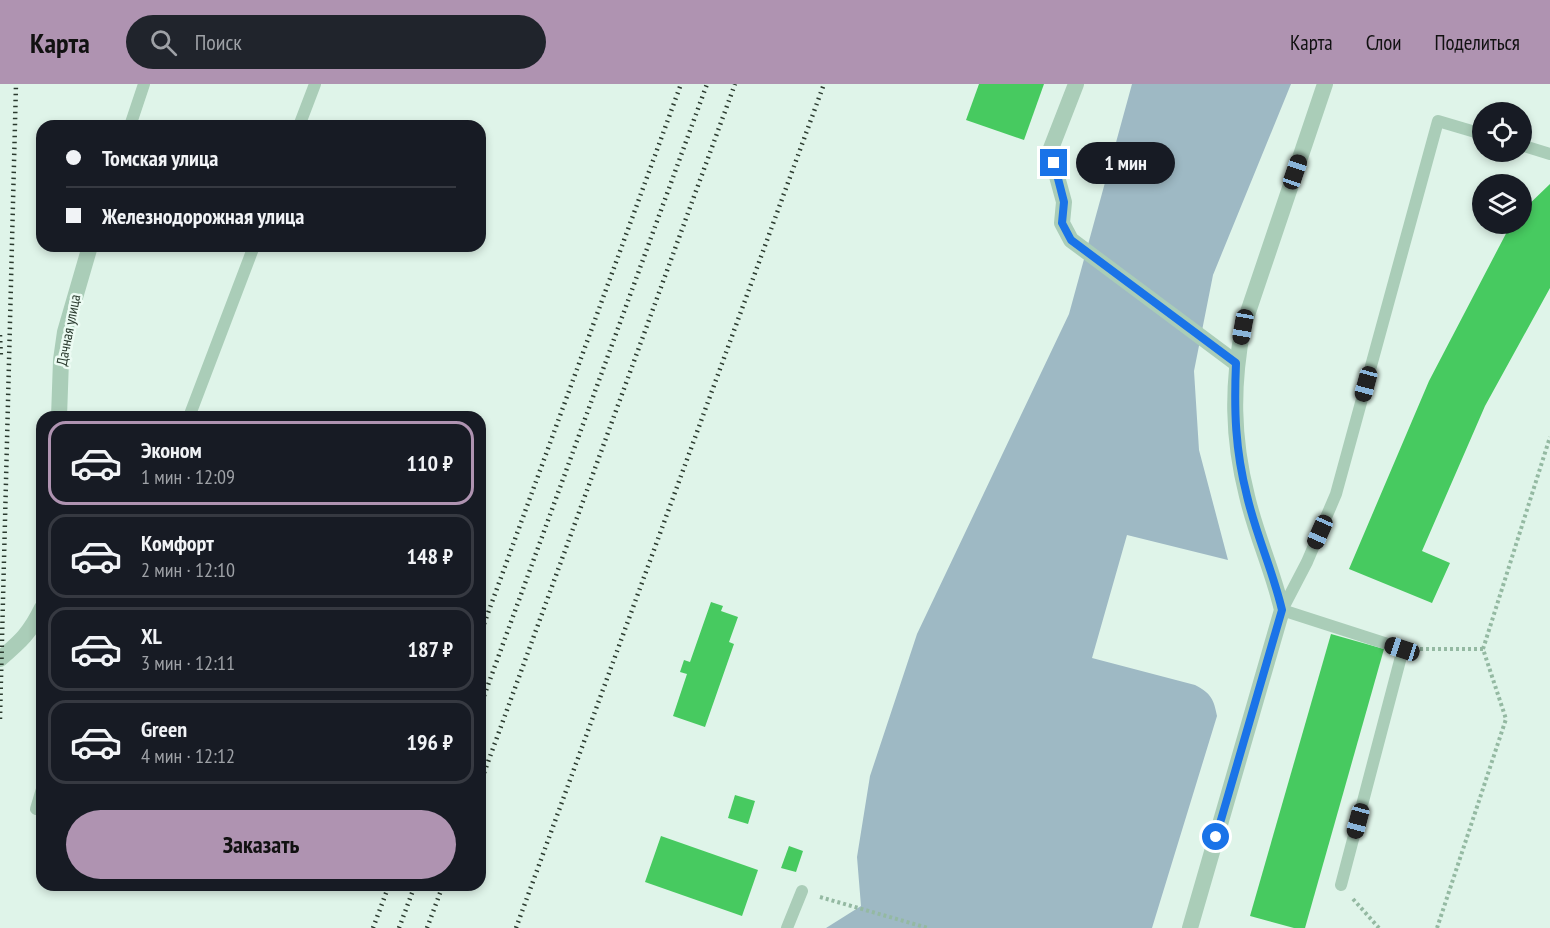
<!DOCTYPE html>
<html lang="ru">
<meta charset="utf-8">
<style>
:root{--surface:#171b24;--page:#20242c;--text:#f1f3f6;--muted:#9ea1a6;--line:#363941;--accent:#af93b1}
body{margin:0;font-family:"PT Sans Narrow",sans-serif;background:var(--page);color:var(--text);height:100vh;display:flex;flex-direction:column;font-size:22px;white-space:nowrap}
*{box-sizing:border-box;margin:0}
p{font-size:20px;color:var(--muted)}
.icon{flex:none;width:33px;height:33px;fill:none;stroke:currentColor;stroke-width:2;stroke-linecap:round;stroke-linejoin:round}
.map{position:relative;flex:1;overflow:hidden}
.drawer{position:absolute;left:36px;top:327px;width:450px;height:480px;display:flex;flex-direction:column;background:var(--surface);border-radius:18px;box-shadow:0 3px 9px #0003}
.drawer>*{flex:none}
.guide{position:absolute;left:36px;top:36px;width:450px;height:132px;border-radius:18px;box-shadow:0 3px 9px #0003;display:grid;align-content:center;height:132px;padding:0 30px;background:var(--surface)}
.controls{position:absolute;left:1472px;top:18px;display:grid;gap:12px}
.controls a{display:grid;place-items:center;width:60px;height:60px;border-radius:50%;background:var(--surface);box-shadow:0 3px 9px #0003;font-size:30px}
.end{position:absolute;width:27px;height:27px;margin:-14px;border:8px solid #1a73e8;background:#fff;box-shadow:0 0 0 3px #fff}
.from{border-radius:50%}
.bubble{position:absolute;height:42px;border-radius:21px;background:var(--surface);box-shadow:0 3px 9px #0003;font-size:20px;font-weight:800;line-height:42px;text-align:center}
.car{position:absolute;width:18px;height:36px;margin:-18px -9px;border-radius:8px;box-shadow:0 0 4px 2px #0007;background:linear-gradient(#222 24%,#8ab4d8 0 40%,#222 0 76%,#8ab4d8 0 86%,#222 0)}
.guide b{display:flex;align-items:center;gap:21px;height:57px;font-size:22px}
.guide b+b{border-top:2px solid var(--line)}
.guide i{width:15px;height:15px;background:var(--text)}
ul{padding:10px 0 0;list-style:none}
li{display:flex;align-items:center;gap:18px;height:84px;margin:0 12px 9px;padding:0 18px;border:3px solid var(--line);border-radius:18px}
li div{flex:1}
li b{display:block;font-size:22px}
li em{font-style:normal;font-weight:800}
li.on{border-color:var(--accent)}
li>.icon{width:54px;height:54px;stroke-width:1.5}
.button{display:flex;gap:12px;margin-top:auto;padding:12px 30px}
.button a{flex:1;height:69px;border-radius:36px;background:var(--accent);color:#111;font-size:24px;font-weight:800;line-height:69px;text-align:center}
header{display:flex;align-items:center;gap:36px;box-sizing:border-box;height:84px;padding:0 30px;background:var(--accent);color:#111}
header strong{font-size:28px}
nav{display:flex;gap:33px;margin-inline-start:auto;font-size:21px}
.search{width:420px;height:54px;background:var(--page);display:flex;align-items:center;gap:15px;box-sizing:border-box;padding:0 21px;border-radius:33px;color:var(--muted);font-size:22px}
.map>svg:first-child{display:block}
.green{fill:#9eb9c4}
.building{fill:#47ca60}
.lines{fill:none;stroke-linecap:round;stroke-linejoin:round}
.path{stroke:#94b9a2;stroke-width:4;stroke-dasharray:3 3;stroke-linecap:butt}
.service{stroke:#aacdb8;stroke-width:12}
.minor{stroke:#aacdb8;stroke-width:16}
.rail{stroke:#2a3a2e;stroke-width:4.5;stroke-dasharray:1.5 4.5;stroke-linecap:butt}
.route{stroke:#1a73e8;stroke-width:8}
.labels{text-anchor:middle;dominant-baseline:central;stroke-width:5;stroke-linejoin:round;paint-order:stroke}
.street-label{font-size:15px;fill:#2a3a2e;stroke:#ecfbf3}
</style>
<header>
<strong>Карта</strong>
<div class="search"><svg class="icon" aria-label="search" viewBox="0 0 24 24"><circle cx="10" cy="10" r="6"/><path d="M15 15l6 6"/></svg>Поиск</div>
<nav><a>Карта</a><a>Слои</a><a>Поделиться</a></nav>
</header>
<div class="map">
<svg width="1550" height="844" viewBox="0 0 1550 844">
<rect width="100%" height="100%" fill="#dff4e9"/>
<path class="green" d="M1132,0H1291L1213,191L1194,287L1199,366L1228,476L1127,451L1092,574L1195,601C1211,609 1214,616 1217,632L1152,844H826L861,822L857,773L870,692L917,550L1069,230Z"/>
<g class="building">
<path d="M979,0H1044L1024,56L966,36Z"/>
<path d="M1550,100V204L1485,322L1422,467L1450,479L1432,519L1349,485L1429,297L1511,140H1521V128Z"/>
<path d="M711,518L723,522L721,527L738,533L729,558L734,560L705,643L673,632L687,590L680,588L684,576L690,578Z"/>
<path d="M1331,550L1384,565L1305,844H1294L1250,832Z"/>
<path d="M735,711L755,717L748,740L728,734Z"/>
<path d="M661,752L758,786L742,832L645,798Z"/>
<path d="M789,762L803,767L796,788L781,784Z"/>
</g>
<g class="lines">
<g class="path">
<path d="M1420,565H1483L1506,635L1437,844"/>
<path d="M1483,565L1550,353"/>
<path d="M820,813L928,844"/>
<path d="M1353,815L1379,844"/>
</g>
<g class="service">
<path d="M130,42L144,0"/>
<path d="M299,42L315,0"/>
<path d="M1521,61L1550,70"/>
<path d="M189,333L254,162"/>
<path d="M36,725L42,705"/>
<path d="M1341,801L1403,565L1282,526L1307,478L1336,410L1438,37L1482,50"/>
<path d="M787,844L802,807"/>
</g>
<g class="minor">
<path d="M1076,0L1050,67L1064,118L1062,139L1071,156L1236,279"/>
<path d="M59,333L61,276L65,248L90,162"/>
<path d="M0,575C21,557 30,549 42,524"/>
<path d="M1190,844L1282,526C1273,487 1256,451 1247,412C1232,353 1232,301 1243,243L1325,0"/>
</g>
<g class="rail">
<path d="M0,251L1,274"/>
<path d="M480,551L681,0"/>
<path d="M480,623L707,0"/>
<path d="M0,635L16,0"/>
<path d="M480,700L735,0"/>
<path d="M373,844L389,801"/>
<path d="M399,844L415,801"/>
<path d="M427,844L443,801"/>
<path d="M516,844L824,0"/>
</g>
</g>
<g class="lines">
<path class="route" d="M1054,79L1064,118L1062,139L1071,156L1236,279C1234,326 1235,365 1247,412C1256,451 1273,487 1282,526L1216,753"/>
</g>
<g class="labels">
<g class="street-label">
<text transform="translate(68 246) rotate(-79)">Дачная улица</text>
</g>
</g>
</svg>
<div class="controls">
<a><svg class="icon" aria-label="locate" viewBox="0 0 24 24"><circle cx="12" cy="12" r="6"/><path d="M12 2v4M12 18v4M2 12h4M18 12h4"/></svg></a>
<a><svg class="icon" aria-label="layers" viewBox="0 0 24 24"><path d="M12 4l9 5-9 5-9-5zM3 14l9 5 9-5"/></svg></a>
</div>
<i class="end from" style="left:1216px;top:753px"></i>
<i class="end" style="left:1054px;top:79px"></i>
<div class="bubble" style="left:1076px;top:58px;width:99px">1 мин</div>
<i class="car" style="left:1295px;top:88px;rotate:19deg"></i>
<i class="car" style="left:1243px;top:243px;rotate:190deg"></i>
<i class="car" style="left:1366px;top:300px;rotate:195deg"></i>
<i class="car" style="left:1320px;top:448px;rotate:204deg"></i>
<i class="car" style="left:1402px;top:565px;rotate:288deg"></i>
<i class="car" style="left:1358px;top:737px;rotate:195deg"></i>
<div class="guide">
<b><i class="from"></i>Томская улица</b>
<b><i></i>Железнодорожная улица</b>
</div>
<section class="drawer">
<ul>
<li class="on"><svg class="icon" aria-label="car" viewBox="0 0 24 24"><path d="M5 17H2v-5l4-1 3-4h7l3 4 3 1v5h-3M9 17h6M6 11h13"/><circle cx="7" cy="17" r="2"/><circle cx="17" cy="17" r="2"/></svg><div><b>Эконом</b><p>1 мин · 12:09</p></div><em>110 ₽</em></li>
<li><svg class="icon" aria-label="car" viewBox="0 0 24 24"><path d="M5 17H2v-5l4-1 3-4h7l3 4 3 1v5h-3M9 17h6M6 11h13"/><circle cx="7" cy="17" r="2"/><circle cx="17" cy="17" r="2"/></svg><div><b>Комфорт</b><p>2 мин · 12:10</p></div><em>148 ₽</em></li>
<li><svg class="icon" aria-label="car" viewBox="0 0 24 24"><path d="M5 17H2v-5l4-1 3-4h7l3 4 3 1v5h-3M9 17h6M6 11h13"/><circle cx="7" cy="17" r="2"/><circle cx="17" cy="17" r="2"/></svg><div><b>XL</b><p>3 мин · 12:11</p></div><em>187 ₽</em></li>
<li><svg class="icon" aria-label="car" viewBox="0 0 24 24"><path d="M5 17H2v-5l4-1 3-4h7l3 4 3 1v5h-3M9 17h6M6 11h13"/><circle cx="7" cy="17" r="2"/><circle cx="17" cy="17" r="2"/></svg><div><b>Green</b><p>4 мин · 12:12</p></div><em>196 ₽</em></li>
</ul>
<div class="button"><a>Заказать</a></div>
</section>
</div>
